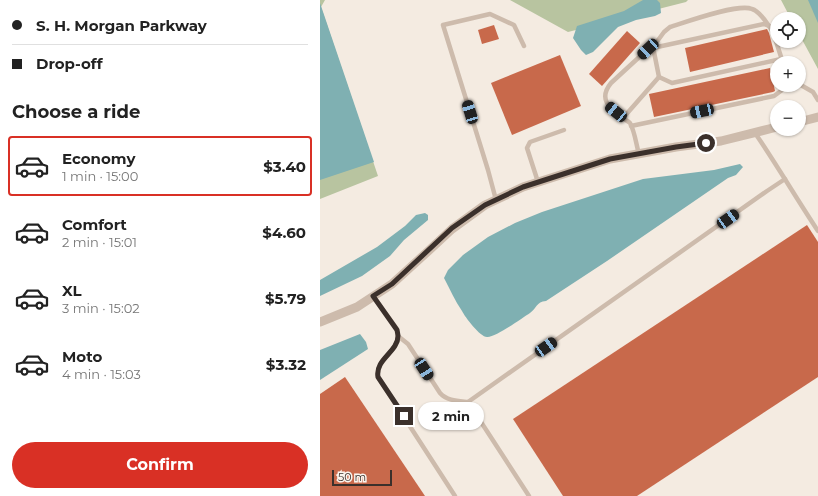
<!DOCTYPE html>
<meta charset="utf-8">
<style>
:root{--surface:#fff;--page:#f2f2f2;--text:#222;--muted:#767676;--line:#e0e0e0;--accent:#d93025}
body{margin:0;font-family:Montserrat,sans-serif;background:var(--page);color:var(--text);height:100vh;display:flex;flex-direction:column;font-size:15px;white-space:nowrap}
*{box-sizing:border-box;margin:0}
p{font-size:13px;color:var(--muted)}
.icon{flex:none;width:22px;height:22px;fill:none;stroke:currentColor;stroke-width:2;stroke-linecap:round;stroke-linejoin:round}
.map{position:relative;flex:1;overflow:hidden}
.drawer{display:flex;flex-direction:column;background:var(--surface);width:320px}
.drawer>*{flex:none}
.hud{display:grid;align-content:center;height:88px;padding:0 12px;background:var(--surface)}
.buttons{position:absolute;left:450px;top:12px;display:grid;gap:8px}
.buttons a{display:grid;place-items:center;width:36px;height:36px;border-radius:50%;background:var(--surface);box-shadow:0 1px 3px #0004;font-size:20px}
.scale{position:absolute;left:12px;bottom:10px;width:60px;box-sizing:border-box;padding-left:4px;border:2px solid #3b302b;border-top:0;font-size:11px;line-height:14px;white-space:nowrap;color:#3b302b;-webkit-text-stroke:3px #fbf5ee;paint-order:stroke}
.end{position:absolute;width:18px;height:18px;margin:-9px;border:5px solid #3b302b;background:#fff;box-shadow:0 0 0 2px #fff}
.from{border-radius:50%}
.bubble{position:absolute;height:28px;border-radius:14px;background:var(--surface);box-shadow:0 1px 3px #0004;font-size:13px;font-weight:700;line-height:28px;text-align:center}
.car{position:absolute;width:12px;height:24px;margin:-12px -6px;border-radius:5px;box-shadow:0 0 3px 1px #0007;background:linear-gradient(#222 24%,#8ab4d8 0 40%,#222 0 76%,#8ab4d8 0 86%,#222 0)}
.hud b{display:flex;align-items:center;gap:14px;height:38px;font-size:15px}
.hud b+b{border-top:1px solid var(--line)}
.hud i{width:10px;height:10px;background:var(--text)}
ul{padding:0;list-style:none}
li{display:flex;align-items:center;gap:12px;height:60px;margin:0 8px 6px;padding:0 4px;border:2px solid transparent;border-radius:4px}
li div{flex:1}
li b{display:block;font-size:15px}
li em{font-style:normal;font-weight:700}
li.active{border-color:var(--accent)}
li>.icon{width:36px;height:36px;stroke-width:1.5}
h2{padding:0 12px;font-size:18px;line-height:48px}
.cta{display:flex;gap:8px;margin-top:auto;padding:8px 12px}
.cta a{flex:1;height:46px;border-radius:24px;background:var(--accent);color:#fff;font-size:16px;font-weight:700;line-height:46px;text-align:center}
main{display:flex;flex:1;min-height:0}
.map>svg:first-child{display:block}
.green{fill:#b8c4a0}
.water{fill:#7fb0b2}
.building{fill:#c8694b}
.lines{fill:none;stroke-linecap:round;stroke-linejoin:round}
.lane{stroke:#cdbbac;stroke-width:4.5}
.street{stroke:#cdbbac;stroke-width:9}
.route{stroke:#3b302b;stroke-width:5}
</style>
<main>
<section class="drawer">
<div class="hud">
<b><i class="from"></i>S. H. Morgan Parkway</b>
<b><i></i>Drop-off</b>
</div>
<h2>Choose a ride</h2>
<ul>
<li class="active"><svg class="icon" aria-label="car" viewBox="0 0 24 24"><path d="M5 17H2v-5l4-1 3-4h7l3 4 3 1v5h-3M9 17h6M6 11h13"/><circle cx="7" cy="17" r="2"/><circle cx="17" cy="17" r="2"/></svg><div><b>Economy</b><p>1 min · 15:00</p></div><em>$3.40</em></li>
<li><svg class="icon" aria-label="car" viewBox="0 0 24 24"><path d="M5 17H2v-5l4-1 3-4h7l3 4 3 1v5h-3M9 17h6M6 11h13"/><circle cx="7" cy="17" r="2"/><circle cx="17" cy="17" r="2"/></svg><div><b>Comfort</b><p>2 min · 15:01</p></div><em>$4.60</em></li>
<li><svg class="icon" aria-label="car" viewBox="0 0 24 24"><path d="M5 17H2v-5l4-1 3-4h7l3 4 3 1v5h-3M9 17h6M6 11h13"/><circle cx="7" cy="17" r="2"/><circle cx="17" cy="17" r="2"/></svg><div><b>XL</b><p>3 min · 15:02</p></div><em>$5.79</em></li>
<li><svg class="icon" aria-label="car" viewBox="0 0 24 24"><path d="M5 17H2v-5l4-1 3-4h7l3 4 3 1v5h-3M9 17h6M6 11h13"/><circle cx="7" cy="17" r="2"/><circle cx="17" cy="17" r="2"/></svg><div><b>Moto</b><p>4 min · 15:03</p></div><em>$3.32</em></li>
</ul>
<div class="cta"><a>Confirm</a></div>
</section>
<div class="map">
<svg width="498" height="496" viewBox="0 0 498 496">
<rect width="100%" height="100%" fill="#f4ebe1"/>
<g class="green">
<path d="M0,0H5L1,7L58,176L0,199Z"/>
<path d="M190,0H368L366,2L248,32Z"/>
<path d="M461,0H498V69L479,34V19H471Z"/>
</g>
<g class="water">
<path d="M323,0H337L340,3L341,13L335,16L316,20L298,27L273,52L266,55L261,50L253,38L257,26L304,11Z"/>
<path d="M488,0H498V23Z"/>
<path d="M0,3L54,162L0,180Z"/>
<path d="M420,164L423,167L416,175L408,178L287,261L226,301C216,302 217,308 210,313C202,318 175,338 167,337C160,337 145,317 142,311C135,301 130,289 124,278L128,270L143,255L168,237L195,223L222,212L323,179L394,170Z"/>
<path d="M105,213L108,215V220L84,240L70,256L42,276L0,296V280L57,247L85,226L96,215Z"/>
<path d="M40,334L46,342L48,349L0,380V350Z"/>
</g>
<g class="building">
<path d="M174,25L179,39L162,44L158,30Z"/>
<path d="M447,29L449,33L454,52L370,72L365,48Z"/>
<path d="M307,31L320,43L282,86L269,74Z"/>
<path d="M240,55L261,106L192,135L171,83Z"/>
<path d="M450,68L455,91L453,92L334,117L329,94Z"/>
<path d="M487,225L498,242V377L317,496H243L193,419Z"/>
<path d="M25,377L105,496H0V394Z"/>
</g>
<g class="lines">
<g class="lane">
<path d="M449,26C445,20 439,11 432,9C418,3 366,22 350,27L344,32L333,47L339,77L352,83L461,59"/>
<path d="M479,84L493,92L498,100"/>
<path d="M303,118L339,77"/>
<path d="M311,126L454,96L469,85"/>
<path d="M435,133C457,165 476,198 498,231"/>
<path d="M319,154C316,144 315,132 310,123C308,121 305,120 303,118C289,108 278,99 291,83L328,49L444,24L449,26L453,32L463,63"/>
<path d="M218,182L207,148L210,142L244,130"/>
<path d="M176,200L168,170L123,25L170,14L194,25L204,46"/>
<path d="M53,296L77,329C77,330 78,335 78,336C78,352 55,359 58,377L135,496"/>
<path d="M78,336L88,344L120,393C127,401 138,401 148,402L209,496"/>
<path d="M148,402L447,191L465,179"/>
</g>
<g class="street">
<path d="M479,122L498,117"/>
<path d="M0,322L37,307L72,284L105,254L132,229L165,205L203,187L290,159L356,147L401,141L457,127"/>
</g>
</g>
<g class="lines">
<path class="route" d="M84,416L58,377C55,359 78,352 78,336C78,335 77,330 77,330L53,296L72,284L132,228L165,205L203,187L290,159L356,147L386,143"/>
</g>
</svg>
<div class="buttons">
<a><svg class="icon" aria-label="locate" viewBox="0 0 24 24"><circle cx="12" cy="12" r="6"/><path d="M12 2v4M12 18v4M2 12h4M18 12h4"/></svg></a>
<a>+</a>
<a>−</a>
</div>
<div class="scale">50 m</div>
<i class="end from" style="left:386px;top:143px"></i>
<i class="end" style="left:84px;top:416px"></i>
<div class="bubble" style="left:98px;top:402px;width:66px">2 min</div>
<i class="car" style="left:328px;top:49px;rotate:227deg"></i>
<i class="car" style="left:382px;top:111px;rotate:258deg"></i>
<i class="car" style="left:150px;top:112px;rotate:343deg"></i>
<i class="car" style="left:296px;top:112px;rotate:309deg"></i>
<i class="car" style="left:408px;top:219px;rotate:55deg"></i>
<i class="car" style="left:226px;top:347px;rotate:55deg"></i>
<i class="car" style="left:104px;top:369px;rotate:147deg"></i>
</div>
</main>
